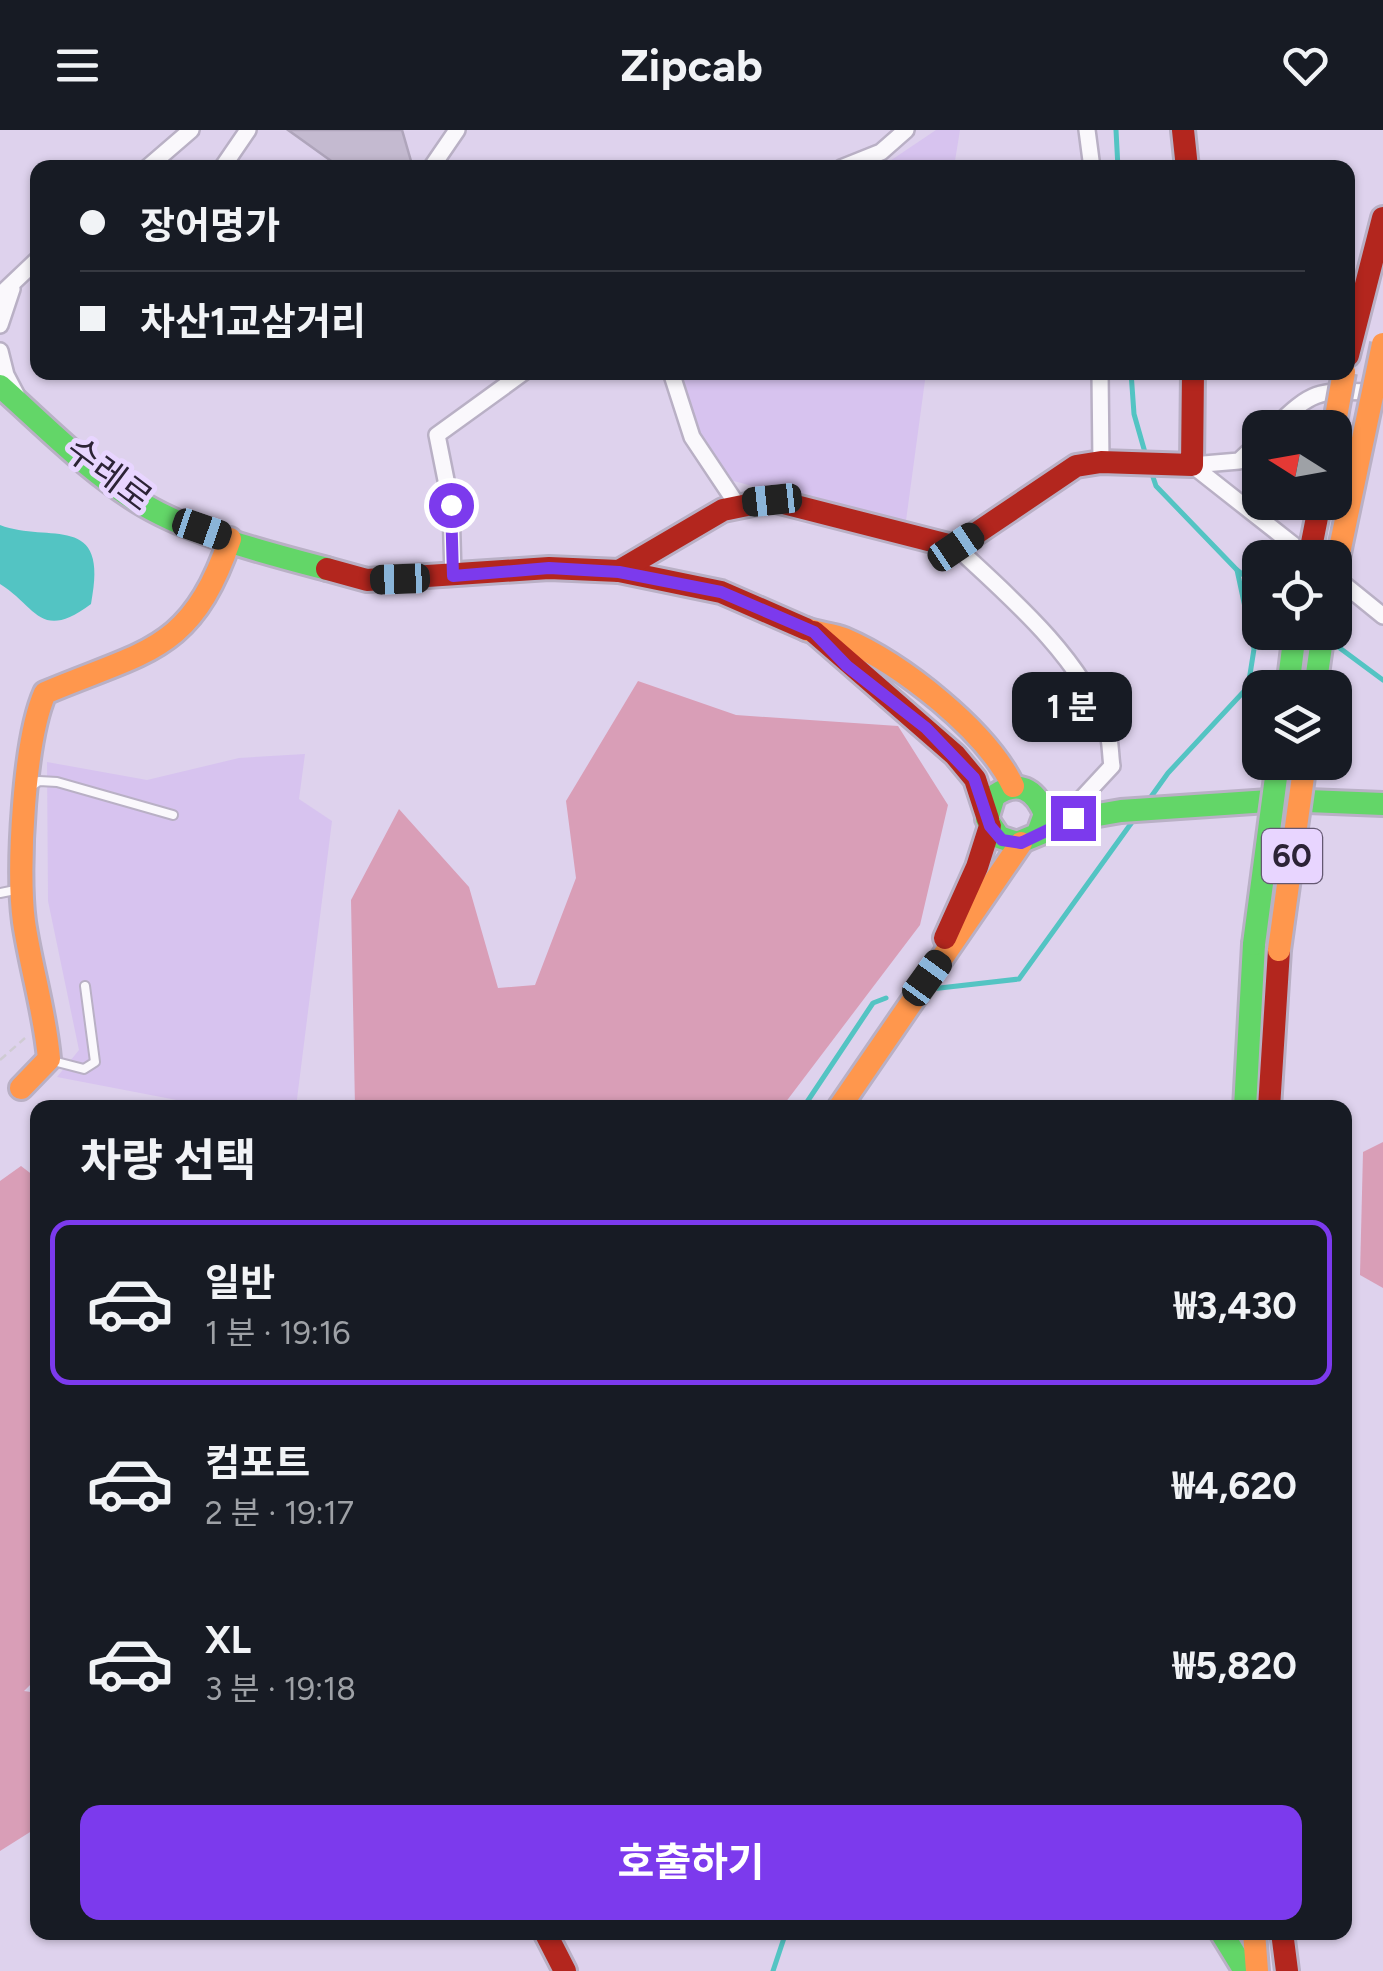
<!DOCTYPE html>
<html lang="ko">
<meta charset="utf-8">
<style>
:root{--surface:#171b24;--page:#20242c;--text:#f1f3f6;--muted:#9ea1a6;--line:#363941;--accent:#7c3aed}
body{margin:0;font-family:Figtree,"Noto Sans KR",sans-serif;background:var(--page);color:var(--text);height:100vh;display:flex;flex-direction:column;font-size:38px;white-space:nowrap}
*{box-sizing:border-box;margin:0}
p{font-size:32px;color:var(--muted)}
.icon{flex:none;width:55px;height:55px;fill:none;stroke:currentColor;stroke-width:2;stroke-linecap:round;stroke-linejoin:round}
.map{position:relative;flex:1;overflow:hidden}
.drawer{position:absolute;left:30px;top:970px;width:1322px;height:840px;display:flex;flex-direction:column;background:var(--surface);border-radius:20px;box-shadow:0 2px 8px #0004}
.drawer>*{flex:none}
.top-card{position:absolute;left:30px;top:30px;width:1325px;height:220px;border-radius:20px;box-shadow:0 2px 8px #0004;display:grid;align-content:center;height:220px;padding:0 50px;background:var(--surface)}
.needle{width:65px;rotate:281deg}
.fabs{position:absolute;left:1242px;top:280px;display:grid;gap:20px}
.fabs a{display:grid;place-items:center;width:110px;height:110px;border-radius:20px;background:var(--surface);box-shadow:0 2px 8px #0004;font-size:50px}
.end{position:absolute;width:45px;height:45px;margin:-22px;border:12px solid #7c3aed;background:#fff;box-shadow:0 0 0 5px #fff}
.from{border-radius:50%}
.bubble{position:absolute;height:70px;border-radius:20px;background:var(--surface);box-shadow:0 2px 8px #0004;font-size:32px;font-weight:700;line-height:70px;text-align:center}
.car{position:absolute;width:30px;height:60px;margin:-30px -15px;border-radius:12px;box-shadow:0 0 8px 2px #0007;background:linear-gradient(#222 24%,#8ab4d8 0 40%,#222 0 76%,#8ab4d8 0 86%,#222 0)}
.top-card b{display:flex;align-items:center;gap:35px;height:95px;font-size:38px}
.top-card b+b{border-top:2px solid var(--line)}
.top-card i{width:25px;height:25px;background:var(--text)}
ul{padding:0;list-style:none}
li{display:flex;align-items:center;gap:30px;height:165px;margin:0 20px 15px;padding:0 30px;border:5px solid transparent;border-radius:20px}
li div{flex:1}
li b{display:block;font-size:38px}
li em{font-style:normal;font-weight:700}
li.on{border-color:var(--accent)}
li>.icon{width:90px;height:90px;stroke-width:1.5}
h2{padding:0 50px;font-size:45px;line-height:120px}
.primary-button{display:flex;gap:20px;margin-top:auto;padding:20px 50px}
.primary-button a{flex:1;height:115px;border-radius:20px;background:var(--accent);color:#fff;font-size:40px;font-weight:700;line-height:115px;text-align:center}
header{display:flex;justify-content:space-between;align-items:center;height:130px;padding:0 50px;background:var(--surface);font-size:45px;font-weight:700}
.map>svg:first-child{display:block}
.built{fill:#d7c3ef}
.forest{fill:#d99eb7}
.water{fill:#53c4c3}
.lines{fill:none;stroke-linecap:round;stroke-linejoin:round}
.stream{stroke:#53c4c3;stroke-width:5}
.building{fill:#c4bad0;stroke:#afa5bb;stroke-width:2.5}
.lane-casing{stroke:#b9b0c5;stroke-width:12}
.street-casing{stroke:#b9b0c5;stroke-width:20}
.fast-casing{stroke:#b9b0c5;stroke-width:28}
.slow-casing{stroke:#b9b0c5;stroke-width:28}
.jam-casing{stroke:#b9b0c5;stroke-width:28}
.path{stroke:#cfcbd3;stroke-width:2.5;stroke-dasharray:8 5;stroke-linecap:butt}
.lane{stroke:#faf8fc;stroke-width:8}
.street{stroke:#faf8fc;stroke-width:15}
.fast{stroke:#63d668;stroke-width:22}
.slow{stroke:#ff974d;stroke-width:22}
.jam{stroke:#b3261e;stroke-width:22}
.fast-bridge-casing{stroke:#b9b0c5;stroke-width:28;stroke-linecap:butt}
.slow-bridge-casing{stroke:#b9b0c5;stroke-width:28;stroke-linecap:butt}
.jam-bridge-casing{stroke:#b9b0c5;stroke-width:28;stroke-linecap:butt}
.fast-bridge{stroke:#63d668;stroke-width:22}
.slow-bridge{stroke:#ff974d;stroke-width:22}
.jam-bridge{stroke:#b3261e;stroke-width:22}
.route{stroke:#7c3aed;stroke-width:12}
.labels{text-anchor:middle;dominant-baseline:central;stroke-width:10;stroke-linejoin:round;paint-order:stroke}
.shield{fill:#e8d5ff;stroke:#645872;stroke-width:2.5}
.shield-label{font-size:32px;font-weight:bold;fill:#2c2336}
.street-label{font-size:35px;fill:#2c2336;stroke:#e8d5ff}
</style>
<header><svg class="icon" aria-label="menu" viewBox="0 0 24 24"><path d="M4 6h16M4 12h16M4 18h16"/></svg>Zipcab<svg class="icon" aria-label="heart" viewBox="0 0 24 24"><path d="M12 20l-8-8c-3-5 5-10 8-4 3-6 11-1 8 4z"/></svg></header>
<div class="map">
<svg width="1383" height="1841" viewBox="0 0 1383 1841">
<rect width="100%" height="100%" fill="#ded2ed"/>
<g class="built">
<path d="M936,0H960L954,37H881Z"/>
<path d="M677,243H926L905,398L730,350L707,320Z"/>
<path d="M305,624L299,669L332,691L296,977H213L57,947L79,920L48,771L47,632L147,650L239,628Z"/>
</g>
<g class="forest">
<path d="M638,551L736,585L898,596L948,675L920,795L782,977H355L351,770L399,679L469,757L498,858L535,855L576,748L566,671Z"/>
<path d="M1383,1012V1158L1360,1145L1363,1022Z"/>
<path d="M21,1036L38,1049V1547L24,1561L37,1563L38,1697L0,1721V1051Z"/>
</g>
<path class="water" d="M0,395C49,414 110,380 91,474C40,512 37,477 0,454Z"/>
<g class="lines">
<g class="stream">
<path d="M1116,0L1118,38"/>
<path d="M1131,242L1134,284L1146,326"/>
<path d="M1151,341L1156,356L1237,440L1260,458"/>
<path d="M1333,513L1383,550"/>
<path d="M1148,671L1168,643L1248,557L1254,519L1237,440"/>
<path d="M931,859L1019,849L1135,688"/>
<path d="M803,978L873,873L886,868"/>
<path d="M773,1841L786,1802"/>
</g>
</g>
<path class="building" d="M288,0H402L413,38H341Z"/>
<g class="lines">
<g class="lane-casing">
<g id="lane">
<path d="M32,656L39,651L57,652L173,685"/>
<path d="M0,763L20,759"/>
<path d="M53,931L84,939L95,932L85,856"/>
</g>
</g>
<g class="street-casing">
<g id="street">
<path d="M1087,0L1092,38"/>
<path d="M147,38L191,0"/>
<path d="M222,38L248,0"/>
<path d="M431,38L457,0"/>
<path d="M841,38L881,22L906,0"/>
<path d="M0,165L38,129"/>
<path d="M0,195L12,159"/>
<path d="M0,221L6,245L17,266"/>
<path d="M671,242L692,307L738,376"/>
<path d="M1100,242L1101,332"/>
<path d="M1274,298C1315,257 1321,261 1377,262"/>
<path d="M1192,335L1310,428"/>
<path d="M1192,335L1239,331L1260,311"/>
<path d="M956,417C1010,467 1079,526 1106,597C1111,608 1110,624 1112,636L1072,679"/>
<path d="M453,446L451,375L437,305L524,242"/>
<path d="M1335,447L1383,486"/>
</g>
</g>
<g class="fast-casing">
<g id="fast">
<path d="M0,256C46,297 90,343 144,375C195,405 270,424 327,439"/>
<path d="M1288,558L1295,502"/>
<path d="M1315,558L1323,502"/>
<path d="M1038,703L1045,684C1035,659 1018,649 994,666L987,689L999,707L1017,713L1075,689L1121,681L1283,670L1383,674"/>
<path d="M1245,978L1254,814"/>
<path d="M1221,1802L1245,1841"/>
</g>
</g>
<g class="slow-casing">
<g id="slow">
<path d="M806,499C818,504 832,504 844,509C902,534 986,600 1013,656"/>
<path d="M21,958L49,929C45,882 31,839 24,792C17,740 24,610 45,563C146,520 191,523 230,409"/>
<path d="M839,978L1021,713"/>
<path d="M1254,1802L1257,1841"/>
</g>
</g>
<g class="jam-casing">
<g id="jam">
<path d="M1183,0L1187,38"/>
<path d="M1348,225L1383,88"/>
<path d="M327,439L367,450L549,438L619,441L721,462L806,499"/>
<path d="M619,441L723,380L772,370L956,417L1076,336L1101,332L1192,335L1193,242"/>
<path d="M814,502L955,625L975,649L988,689"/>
<path d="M945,808L977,737L990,696"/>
<path d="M1269,978L1279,820"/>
<path d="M545,1802L565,1841"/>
<path d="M1282,1802L1287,1841"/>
</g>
</g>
<path class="path" d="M0,930L25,908"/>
<use href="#lane" class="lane"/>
<use href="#street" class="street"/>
<use href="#fast" class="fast"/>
<use href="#slow" class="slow"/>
<use href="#jam" class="jam"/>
<g class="fast-bridge-casing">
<path id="fast-bridge" d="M1254,814L1278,632"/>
</g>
<g class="slow-bridge-casing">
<g id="slow-bridge">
<path d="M1334,298L1344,242"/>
<path d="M1335,442L1383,214"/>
<path d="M1279,820L1305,632"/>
</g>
</g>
<g class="jam-bridge-casing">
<path id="jam-bridge" d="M1309,428L1320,372"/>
</g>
<use href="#fast-bridge" class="fast-bridge"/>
<use href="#slow-bridge" class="slow-bridge"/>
<use href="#jam-bridge" class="jam-bridge"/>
</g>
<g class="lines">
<path class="route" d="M451,375L453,446L549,438L619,442L721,462L814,502L847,536L926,598L974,648L990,696L1002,710L1021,713L1073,688"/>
</g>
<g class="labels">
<rect class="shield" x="1262" y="699" width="60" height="54" rx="8"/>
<g class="shield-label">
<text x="1292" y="726">60</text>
</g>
<g class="street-label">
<text transform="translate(109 344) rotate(37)">수레로</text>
</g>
</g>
</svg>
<div class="fabs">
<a><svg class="needle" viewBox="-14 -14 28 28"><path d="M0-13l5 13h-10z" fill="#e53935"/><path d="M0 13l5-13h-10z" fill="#9ea1a6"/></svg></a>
<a><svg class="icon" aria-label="locate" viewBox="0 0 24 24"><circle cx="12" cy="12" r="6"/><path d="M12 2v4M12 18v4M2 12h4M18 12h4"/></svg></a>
<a><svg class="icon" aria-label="layers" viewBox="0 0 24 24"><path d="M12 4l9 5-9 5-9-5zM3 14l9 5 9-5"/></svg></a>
</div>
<i class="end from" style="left:451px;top:375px"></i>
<i class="end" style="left:1073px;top:688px"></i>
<div class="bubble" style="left:1012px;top:542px;width:120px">1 분</div>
<i class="car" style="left:772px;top:370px;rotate:264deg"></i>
<i class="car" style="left:202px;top:399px;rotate:109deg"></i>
<i class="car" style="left:956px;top:417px;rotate:56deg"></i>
<i class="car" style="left:400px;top:449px;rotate:268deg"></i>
<i class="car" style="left:927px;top:848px;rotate:36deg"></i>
<div class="top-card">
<b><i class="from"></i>장어명가</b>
<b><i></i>차산1교삼거리</b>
</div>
<section class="drawer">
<h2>차량 선택</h2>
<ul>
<li class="on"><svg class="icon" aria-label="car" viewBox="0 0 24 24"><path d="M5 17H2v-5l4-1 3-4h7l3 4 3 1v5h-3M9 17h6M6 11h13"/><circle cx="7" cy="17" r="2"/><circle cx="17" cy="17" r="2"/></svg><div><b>일반</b><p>1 분 · 19:16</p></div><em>₩3,430</em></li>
<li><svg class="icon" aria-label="car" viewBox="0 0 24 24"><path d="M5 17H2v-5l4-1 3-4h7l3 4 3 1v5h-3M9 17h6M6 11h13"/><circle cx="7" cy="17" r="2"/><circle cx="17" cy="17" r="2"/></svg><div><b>컴포트</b><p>2 분 · 19:17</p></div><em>₩4,620</em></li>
<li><svg class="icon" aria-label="car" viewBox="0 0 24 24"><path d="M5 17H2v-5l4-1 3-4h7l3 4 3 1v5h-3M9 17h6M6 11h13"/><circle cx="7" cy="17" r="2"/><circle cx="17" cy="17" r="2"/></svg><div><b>XL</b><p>3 분 · 19:18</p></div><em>₩5,820</em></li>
</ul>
<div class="primary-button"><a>호출하기</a></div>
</section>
</div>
